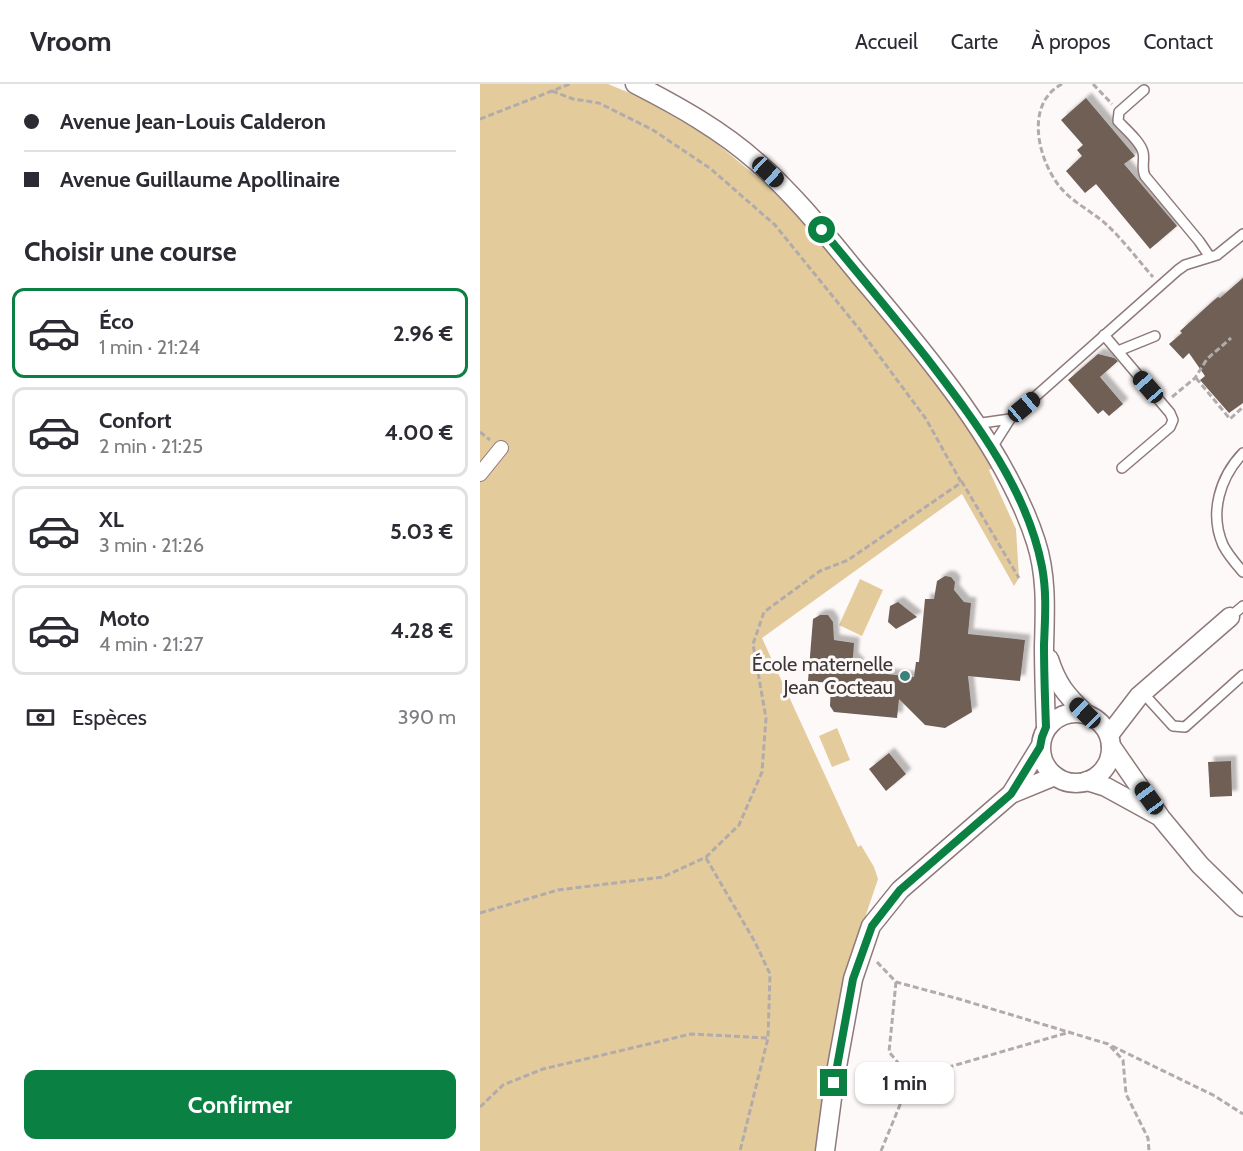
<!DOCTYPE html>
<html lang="fr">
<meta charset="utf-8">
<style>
:root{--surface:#fff;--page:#f7f7f7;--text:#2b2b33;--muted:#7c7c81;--line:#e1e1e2;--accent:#0b8043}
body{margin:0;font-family:Cabin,sans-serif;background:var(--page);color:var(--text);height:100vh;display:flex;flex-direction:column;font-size:22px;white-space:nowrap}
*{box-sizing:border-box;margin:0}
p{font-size:20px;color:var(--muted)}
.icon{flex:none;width:33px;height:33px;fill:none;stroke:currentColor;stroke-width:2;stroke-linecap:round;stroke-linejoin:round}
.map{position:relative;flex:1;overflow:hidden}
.drawer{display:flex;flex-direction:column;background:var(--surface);width:480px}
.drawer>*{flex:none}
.banner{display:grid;align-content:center;height:132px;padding:0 24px;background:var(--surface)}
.end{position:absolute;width:27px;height:27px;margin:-14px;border:8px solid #0b8043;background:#fff;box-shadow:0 0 0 3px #fff}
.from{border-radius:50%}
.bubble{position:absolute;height:42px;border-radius:12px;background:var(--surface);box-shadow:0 2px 4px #0004;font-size:20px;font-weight:700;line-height:42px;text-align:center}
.car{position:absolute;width:18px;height:36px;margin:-18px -9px;border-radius:8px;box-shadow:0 0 4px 2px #0007;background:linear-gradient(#222 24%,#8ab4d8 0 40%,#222 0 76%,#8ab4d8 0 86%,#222 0)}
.banner b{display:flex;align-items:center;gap:21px;height:57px;font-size:22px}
.banner b+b{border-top:2px solid var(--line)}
.banner i{width:15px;height:15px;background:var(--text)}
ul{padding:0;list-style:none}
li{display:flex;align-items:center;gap:18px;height:90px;margin:0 12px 9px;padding:0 12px;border:3px solid var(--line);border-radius:12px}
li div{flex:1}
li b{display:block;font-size:22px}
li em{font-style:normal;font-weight:700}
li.selected{border-color:var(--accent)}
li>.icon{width:54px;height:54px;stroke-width:1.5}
h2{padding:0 24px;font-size:27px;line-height:72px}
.pay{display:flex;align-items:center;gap:15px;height:66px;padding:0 24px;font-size:22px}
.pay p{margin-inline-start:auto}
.button{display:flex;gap:12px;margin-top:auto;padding:12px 24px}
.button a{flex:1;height:69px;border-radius:12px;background:var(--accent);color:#fff;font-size:24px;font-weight:700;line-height:69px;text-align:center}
header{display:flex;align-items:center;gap:36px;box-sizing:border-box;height:84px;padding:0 30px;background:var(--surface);border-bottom:2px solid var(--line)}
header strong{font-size:28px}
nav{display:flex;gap:33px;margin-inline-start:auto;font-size:21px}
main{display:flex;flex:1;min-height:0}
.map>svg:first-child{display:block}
.green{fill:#e3cb9c}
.building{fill:#705e55;filter:url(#shadow)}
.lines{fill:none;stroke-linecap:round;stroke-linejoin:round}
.service-casing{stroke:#8f797a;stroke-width:12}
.pedestrian-casing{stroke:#8f797a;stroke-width:16}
.minor-casing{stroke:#8f797a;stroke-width:21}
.path{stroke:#b2abab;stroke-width:3;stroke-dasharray:6 3;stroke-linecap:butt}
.service{stroke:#fff;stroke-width:9}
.pedestrian{stroke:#fff;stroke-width:14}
.minor{stroke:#fff;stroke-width:18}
.route{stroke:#0b8043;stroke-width:8}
.poi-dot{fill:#3b827c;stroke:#fef9f9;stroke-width:2}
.labels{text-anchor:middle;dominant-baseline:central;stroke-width:6;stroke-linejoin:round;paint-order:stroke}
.poi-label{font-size:20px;fill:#3f3636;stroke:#fef9f9;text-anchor:end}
</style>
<header>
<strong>Vroom</strong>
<nav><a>Accueil</a><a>Carte</a><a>À propos</a><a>Contact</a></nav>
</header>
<main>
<section class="drawer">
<div class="banner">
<b><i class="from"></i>Avenue Jean-Louis Calderon</b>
<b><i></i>Avenue Guillaume Apollinaire</b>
</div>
<h2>Choisir une course</h2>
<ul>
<li class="selected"><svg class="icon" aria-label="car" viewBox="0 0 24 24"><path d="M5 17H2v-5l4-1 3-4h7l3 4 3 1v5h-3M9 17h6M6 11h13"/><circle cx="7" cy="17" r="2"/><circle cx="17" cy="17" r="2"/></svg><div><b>Éco</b><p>1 min · 21:24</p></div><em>2.96 €</em></li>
<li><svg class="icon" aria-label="car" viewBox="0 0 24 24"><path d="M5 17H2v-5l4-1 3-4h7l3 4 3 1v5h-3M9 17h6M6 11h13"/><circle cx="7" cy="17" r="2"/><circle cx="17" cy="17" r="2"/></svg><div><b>Confort</b><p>2 min · 21:25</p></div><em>4.00 €</em></li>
<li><svg class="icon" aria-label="car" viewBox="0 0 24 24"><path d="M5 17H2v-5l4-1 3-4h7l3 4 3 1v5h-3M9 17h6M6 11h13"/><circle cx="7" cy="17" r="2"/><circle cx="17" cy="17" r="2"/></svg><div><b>XL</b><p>3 min · 21:26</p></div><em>5.03 €</em></li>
<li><svg class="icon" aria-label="car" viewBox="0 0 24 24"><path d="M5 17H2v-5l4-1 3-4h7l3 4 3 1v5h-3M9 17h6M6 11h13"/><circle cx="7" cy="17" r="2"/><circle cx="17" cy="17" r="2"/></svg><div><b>Moto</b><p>4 min · 21:27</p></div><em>4.28 €</em></li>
</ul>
<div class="pay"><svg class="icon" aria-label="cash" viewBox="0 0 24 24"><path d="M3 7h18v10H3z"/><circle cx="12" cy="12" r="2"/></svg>Espèces<p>390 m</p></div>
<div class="button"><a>Confirmer</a></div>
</section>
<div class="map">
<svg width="763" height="1067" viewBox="0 0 763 1067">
<defs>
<filter id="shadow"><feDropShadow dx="5.5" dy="-5.5" stdDeviation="1.5" flood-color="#0004"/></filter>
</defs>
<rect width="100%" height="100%" fill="#fef9f9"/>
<g class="green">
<path d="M0,0H128L164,15L230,54L293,106L357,175L473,322L513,384L509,386L536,445L539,494L534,502L482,410L282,554L378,763L381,761L394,783L398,795L363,899L336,1067H0Z"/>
<path d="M380,495L403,506L382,552L359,541Z"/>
<path d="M357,644L370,676L352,683L339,652Z"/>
</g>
<g class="building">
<path d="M606,14L655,72L644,80L697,142L670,165L616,100L605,109L586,87L602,72L597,66L603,61L581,36Z"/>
<path d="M763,194V319L749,329L720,296L725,292L709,269L703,275L689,260L702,249L700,247L733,217L738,213L740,214Z"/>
<path d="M618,270L634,274L638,277L620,293L643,320L629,332L623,326L618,330L588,296Z"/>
<path d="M465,492L471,493L475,498L474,506L484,518L491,519L488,550L545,556L540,597L488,592L492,628L465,644L445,641L419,615L417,634L354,628L350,622L351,599L328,597L333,535L340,531H348L353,538L354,556L374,559L373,574L379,580V587L434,593L436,578H439L445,515H454L457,497Z"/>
<path d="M418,518L437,533L416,545L408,538L410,522Z"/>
<path d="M409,669L426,690L406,707L389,685Z"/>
<path d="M751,677L752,712L730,713L728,678Z"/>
</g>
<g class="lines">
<g class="service-casing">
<g id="service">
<path d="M664,6L639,28L638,37C645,45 660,57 663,68C665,76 661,84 665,92L719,157L730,173"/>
<path d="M624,251L690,329L693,336L690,343L642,384"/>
<path d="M638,267L675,252"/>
<path d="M495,340L530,335"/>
<path d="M511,365L530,335L698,186L705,181L737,171L763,150"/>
<path d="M763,369C740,393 729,429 743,461C748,471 756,480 763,488"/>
<path d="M750,533L763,522"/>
<path d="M663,609L693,642L705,643L763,591"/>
</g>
</g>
<g class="pedestrian-casing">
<path id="pedestrian" d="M0,390L21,364"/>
</g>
<g class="minor-casing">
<g id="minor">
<path d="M155,0C198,22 241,46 277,78C316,112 347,152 380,192C444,267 526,364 556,458C567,492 565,527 564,562C564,589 565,616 566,643"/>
<path d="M569,575C577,600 586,611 605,629"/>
<circle cx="596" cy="664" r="35"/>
<path d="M629,651L659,612L750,533"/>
<path d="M631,662L681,734L720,781L763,823"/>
<path d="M607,697L626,703L677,731"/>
<path d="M531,710L575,692"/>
<path d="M345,1067L354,999L373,895L391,842L420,806L531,710L560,663"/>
</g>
</g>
<g class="path">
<path d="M582,0C544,20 558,76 580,103C593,119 612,127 627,141C644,157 658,176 673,193"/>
<path d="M613,0L632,20"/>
<path d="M72,7L93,15L119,19L173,46L231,85L295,141L380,246L446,335L481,398"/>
<path d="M0,35L90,0"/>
<path d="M716,294L750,335L763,323"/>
<path d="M692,313L715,294L727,275L751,254"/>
<path d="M0,348L10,356"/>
<path d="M226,774L275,858L290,890L288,954L260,1067"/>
<path d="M0,829L78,806L183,793L226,773L259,741L282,688L286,634L273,560L284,528L340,487L368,476L482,398L539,494"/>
<path d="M397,878L416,898L479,915L628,960L643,976L646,1010L668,1054L669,1067"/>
<path d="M416,898L409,968L431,994"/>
<path d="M632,962L733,1011L763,1030"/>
<path d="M0,1023L23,1001L63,985L211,950L288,954"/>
<path d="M401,1067L431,994L590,948"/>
</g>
<use href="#service" class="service"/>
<use href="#pedestrian" class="pedestrian"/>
<use href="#minor" class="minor"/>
</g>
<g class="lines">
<path class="route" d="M342,146C377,188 412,230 446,273C494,336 547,404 562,483C567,509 565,535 564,561C564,588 565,616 566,643L562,653L560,663L531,710L420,806L392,842L373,895L354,999"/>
</g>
<circle class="poi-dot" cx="425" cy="592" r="6"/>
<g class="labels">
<g class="poi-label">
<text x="413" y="580">École maternelle<tspan x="413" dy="23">Jean Cocteau</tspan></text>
</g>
</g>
</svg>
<i class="end from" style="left:342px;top:146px"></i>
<i class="end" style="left:354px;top:999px"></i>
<div class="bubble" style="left:375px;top:978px;width:99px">1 min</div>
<i class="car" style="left:288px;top:88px;rotate:133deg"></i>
<i class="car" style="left:668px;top:303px;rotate:319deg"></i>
<i class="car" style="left:544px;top:323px;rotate:50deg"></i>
<i class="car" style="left:605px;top:629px;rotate:314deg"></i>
<i class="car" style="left:669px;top:714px;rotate:324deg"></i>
</div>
</main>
